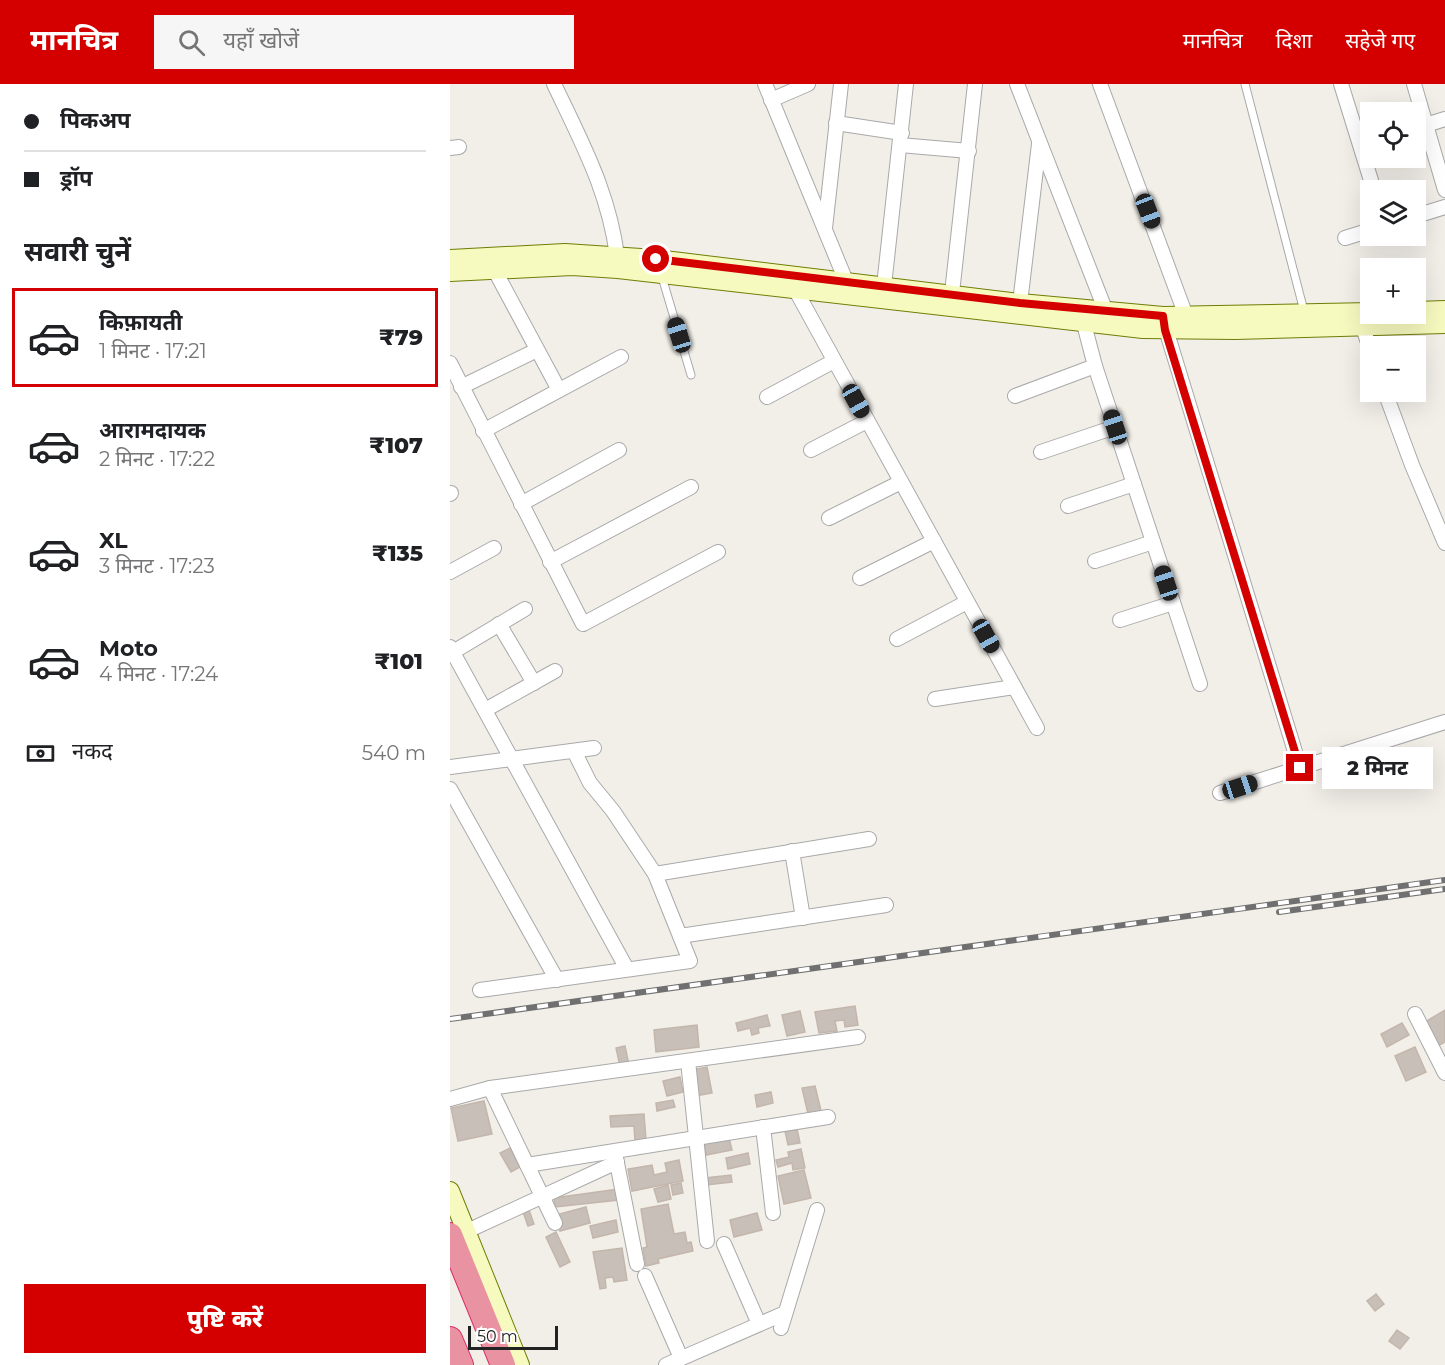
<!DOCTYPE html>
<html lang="hi">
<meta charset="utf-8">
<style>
:root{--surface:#fff;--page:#f6f6f6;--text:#202124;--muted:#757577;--line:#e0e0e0;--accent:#d40000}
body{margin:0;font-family:Montserrat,"Noto Sans Devanagari",sans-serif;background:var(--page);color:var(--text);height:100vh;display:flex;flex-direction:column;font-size:22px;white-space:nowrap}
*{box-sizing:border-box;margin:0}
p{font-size:20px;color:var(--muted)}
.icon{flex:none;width:33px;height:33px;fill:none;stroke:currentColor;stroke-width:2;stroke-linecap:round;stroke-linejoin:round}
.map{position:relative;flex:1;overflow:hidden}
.panel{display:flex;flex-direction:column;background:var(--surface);width:450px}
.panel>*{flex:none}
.top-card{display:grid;align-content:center;height:132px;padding:0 24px;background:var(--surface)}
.controls{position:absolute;left:910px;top:18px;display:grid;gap:12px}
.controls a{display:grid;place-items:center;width:66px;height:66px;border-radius:0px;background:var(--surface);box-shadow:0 6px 24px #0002;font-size:30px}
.scale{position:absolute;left:18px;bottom:15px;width:90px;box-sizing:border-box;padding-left:6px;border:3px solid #222;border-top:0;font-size:16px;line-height:21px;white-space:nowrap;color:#222;-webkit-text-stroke:4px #fff;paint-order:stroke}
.end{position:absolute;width:27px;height:27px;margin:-14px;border:8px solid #d40000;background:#fff;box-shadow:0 0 0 3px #fff}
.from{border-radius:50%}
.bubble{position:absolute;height:42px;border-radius:0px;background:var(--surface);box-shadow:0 6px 24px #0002;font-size:20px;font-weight:800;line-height:42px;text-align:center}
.car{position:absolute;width:18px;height:36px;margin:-18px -9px;border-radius:8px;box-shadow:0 0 4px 2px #0007;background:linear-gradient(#222 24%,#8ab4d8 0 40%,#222 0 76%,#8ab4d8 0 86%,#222 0)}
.top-card b{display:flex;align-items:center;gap:21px;height:57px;font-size:22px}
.top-card b+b{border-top:2px solid var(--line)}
.top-card i{width:15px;height:15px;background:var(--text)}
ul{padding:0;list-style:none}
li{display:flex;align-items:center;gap:18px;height:99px;margin:0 12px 9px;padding:0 12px;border:3px solid transparent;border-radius:0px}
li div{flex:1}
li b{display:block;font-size:22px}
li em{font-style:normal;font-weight:800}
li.current{border-color:var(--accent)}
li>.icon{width:54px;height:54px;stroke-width:1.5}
h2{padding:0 24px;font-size:27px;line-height:72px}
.pay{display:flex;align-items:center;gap:15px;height:66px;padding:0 24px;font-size:22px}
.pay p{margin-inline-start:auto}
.button{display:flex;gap:12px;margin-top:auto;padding:12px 24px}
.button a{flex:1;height:69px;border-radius:0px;background:var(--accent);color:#fff;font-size:24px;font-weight:800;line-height:69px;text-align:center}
header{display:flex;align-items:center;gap:36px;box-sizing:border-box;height:84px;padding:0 30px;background:var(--accent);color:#fff}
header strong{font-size:28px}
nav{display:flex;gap:33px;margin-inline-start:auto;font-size:21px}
.search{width:420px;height:54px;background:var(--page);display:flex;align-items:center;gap:15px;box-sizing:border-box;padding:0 21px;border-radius:0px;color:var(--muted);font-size:22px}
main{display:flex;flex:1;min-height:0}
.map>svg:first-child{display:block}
.building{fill:#c7bfb8;stroke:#c4b6ab;stroke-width:1.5}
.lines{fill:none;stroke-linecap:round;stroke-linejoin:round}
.lane-casing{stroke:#a9a9a9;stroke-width:9}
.street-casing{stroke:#a9a9a9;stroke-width:16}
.secondary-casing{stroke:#707d05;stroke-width:20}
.highway-casing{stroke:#dc2a67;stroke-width:26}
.lane{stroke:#fff;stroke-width:7}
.street{stroke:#fff;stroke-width:14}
.secondary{stroke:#f7fabf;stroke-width:18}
.highway{stroke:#e892a2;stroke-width:24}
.rail-casing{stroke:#707070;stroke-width:6}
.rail{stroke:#fff;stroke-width:4;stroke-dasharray:11;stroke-linecap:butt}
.route{stroke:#d40000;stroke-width:8}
</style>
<header>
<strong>मानचित्र</strong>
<div class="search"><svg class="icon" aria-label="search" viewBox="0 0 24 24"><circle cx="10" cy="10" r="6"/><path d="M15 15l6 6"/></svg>यहाँ खोजें</div>
<nav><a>मानचित्र</a><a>दिशा</a><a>सहेजे गए</a></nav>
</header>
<main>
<section class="panel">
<div class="top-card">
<b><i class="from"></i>पिकअप</b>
<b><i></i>ड्रॉप</b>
</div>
<h2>सवारी चुनें</h2>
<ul>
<li class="current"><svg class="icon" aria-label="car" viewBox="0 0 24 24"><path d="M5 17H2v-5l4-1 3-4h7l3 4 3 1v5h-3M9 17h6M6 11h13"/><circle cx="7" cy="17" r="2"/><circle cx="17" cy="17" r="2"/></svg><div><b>किफ़ायती</b><p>1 मिनट · 17:21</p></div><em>₹79</em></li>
<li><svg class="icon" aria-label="car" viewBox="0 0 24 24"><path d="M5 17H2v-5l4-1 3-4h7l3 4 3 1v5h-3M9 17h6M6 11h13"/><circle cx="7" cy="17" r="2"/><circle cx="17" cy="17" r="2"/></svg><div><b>आरामदायक</b><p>2 मिनट · 17:22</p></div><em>₹107</em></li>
<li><svg class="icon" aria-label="car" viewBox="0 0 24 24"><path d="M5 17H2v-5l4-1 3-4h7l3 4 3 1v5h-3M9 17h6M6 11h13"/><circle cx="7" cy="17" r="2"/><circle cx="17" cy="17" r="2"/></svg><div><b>XL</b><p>3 मिनट · 17:23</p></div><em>₹135</em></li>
<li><svg class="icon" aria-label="car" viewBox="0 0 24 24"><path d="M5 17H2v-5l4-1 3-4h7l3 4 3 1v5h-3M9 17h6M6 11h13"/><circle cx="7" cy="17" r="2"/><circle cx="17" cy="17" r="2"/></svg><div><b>Moto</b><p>4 मिनट · 17:24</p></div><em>₹101</em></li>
</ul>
<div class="pay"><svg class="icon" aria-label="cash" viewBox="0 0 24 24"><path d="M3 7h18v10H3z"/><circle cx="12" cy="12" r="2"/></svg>नकद<p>540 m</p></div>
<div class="button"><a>पुष्टि करें</a></div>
</section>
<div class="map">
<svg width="995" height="1281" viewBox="0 0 995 1281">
<rect width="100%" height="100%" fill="#f2efe9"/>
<g class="building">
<path d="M405,922L408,941L395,943L394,936L385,937L387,947L369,949L365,928Z"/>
<path d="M995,926V958L988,962L975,938Z"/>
<path d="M350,927L355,948L337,952L332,931Z"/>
<path d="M317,931L320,942L308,944L309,949L302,951L300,944L288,947L286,939Z"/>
<path d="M952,939L959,951L937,963L931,950Z"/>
<path d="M247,941L249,963L206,968L204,946Z"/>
<path d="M175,962L179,981L170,982L166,964Z"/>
<path d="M965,963L976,988L956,997L945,972Z"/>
<path d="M257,983L262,1009L246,1012L241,986Z"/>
<path d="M230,993L233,1008L217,1012L213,997Z"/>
<path d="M365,1002L372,1031L359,1034L352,1004Z"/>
<path d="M321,1008L323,1019L307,1023L305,1011Z"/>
<path d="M223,1016L225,1023L207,1027L206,1019Z"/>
<path d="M34,1017L42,1050L8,1057L1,1024Z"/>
<path d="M194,1030L196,1056L185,1057L184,1042L161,1043L160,1032Z"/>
<path d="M347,1045L350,1059L338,1061L335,1047Z"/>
<path d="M279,1054L282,1066L256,1071L254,1060Z"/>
<path d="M60,1064L70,1083L61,1088L50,1069Z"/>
<path d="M351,1065L355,1084L343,1086L342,1079L328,1083L326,1076L339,1073L338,1068Z"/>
<path d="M298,1069L300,1080L278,1085L276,1074Z"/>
<path d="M229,1076L233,1097L182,1107L178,1085L202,1081L204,1091L217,1088L215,1079Z"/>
<path d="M354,1086L361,1114L334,1120L328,1092Z"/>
<path d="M281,1091L282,1098L256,1101L255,1094Z"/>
<path d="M231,1099L233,1109L223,1111L221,1101Z"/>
<path d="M218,1101L221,1115L208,1118L204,1105Z"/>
<path d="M168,1105L169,1116L105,1123L104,1114Z"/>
<path d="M218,1120L224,1150L235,1148L237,1159L241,1158L243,1167L208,1175L209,1179L196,1182L193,1164L197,1163L191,1125Z"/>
<path d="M136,1123L140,1139L110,1147L106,1131Z"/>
<path d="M79,1126L84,1140L78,1142L73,1128Z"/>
<path d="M307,1129L312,1146L284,1153L280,1136Z"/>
<path d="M166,1136L168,1148L143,1154L140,1142Z"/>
<path d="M106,1148L120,1178L110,1183L96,1153Z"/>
<path d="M172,1164L177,1196L164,1198L163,1193L155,1194L156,1204L150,1205L143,1168Z"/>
<path d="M926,1210L934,1220L925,1227L917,1217Z"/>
<path d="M947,1246L959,1254L950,1265L939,1257Z"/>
</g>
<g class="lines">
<g class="lane-casing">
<g id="lane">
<path d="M795,0L854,227"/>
<path d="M212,193L241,291"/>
</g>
</g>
<g class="street-casing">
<g id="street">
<path d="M104,0C133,61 161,112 168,180"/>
<path d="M315,0L396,197"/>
<path d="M567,0L655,225"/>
<path d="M650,0L739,240"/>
<path d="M891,0L924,106"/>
<path d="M964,0L995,106"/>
<path d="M321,16L358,0"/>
<path d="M386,39L452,49"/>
<path d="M976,41L995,35"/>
<path d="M450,61L519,67"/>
<path d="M0,64L9,63"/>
<path d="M966,132L995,123"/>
<path d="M375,144L391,0"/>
<path d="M895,154L921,146"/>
<path d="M44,185L109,306"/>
<path d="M434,202L456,0"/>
<path d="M345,205L587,644"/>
<path d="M502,209L525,0"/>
<path d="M570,219L589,60"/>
<path d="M714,239L850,684"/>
<path d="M634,240L645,282L750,600"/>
<path d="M913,244L921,267"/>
<path d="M0,279L133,540L268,468"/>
<path d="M11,303L87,266"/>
<path d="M935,308L962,381L995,459"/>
<path d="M565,312L645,282"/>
<path d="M317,313L384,277"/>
<path d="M33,347L171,273"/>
<path d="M361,366L417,337"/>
<path d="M591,368L665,343"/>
<path d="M0,410L1,409"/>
<path d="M71,420L169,366"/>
<path d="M618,422L684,400"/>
<path d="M379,434L451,398"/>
<path d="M645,477L703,458"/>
<path d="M100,478L241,403"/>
<path d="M0,488L44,464"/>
<path d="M410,494L484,457"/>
<path d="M670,536L723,519"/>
<path d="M49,540L84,599"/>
<path d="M447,555L517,518"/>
<path d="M0,563L177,885"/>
<path d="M3,568L75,525"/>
<path d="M485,615L564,603"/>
<path d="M35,626L105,587"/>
<path d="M0,683L144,664"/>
<path d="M0,705L107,896"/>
<path d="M770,709L995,638"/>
<path d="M342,767L353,834"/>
<path d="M205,790L419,755"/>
<path d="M230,852L436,821"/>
<path d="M30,906L240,877L205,790L163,727L140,699L124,667"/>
<path d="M965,930L995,989"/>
<path d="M238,977L257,1157"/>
<path d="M40,1004L105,1139"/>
<path d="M0,1015L40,1004L408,953"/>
<path d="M313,1043L323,1129"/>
<path d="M165,1069L187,1180"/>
<path d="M77,1081L378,1033"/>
<path d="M15,1148L167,1078"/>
<path d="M274,1160L309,1240"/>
<path d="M195,1192L231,1274"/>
<path d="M331,1244L367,1126"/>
<path d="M216,1281L335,1229"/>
</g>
</g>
<g class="secondary-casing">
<g id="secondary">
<path d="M0,175L115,169L206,175L570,219L713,232L921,228"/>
<path d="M0,188L122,182L168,185L693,245L785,246L995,240"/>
<path d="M966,227L995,226"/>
<path d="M0,1107L70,1281"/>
</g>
</g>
<g class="highway-casing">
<g id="highway">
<path d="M0,1151L53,1281"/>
<path d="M0,1255L11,1281"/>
</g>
</g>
<use href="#lane" class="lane"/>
<use href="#street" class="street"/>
<use href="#secondary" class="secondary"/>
<use href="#highway" class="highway"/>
<g class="rail-casing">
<g id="rail">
<path d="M829,828L995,805"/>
<path d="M0,935L995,796"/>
</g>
</g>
<use href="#rail" class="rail"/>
</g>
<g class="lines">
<path class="route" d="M206,175L570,219L713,232L715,246L850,684"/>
</g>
</svg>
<div class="controls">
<a><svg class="icon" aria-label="locate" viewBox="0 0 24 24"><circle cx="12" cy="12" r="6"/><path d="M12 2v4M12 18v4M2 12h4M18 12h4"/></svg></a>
<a><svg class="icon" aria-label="layers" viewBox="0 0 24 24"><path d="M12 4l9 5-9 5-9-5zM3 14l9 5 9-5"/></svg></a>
<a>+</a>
<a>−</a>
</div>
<div class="scale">50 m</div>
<i class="end from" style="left:206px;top:175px"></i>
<i class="end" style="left:850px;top:684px"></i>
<div class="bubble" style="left:872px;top:663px;width:111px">2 मिनट</div>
<i class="car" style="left:698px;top:127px;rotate:159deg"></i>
<i class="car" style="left:229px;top:251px;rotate:343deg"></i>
<i class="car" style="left:406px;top:317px;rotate:151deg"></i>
<i class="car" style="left:665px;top:343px;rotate:342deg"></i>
<i class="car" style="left:716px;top:499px;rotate:342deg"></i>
<i class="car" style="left:536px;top:552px;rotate:151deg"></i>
<i class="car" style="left:790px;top:703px;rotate:72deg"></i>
</div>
</main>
